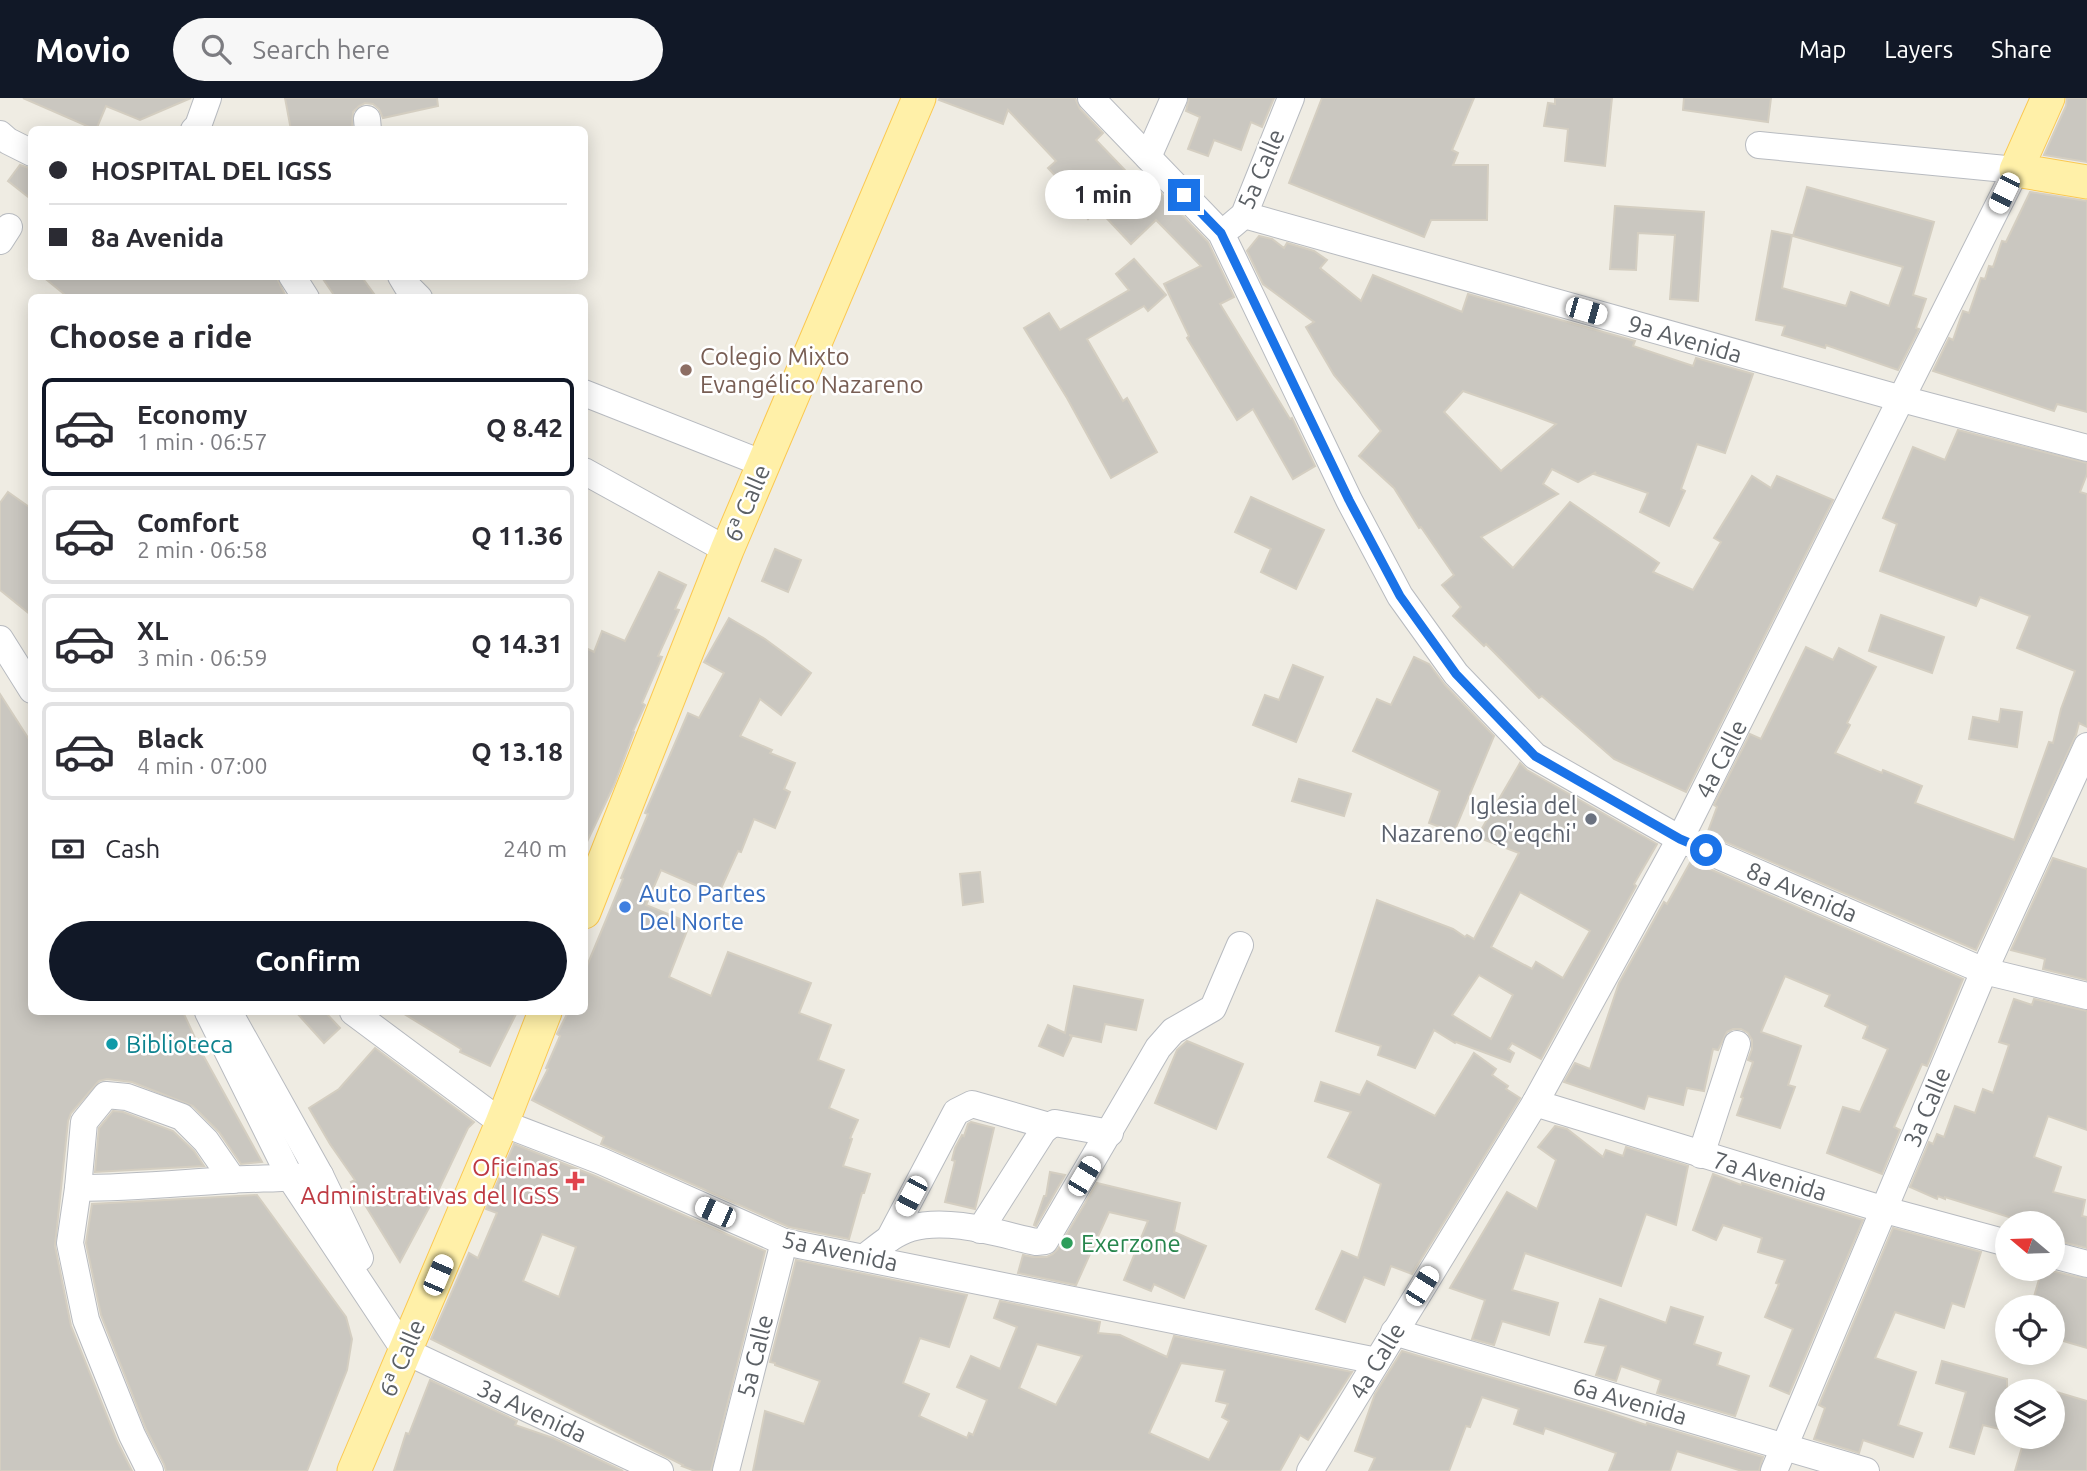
<!DOCTYPE html>
<meta charset="utf-8">
<style>
:root{--surface:#fff;--page:#f7f7f7;--text:#2b2b33;--muted:#7c7c81;--line:#e1e1e2;--accent:#111827}
body{margin:0;font-family:Ubuntu,sans-serif;background:var(--page);color:var(--text);height:100vh;display:flex;flex-direction:column;font-size:26px;white-space:nowrap}
*{box-sizing:border-box;margin:0}
p{font-size:23px;color:var(--muted)}
.icon{flex:none;width:38px;height:38px;fill:none;stroke:currentColor;stroke-width:2;stroke-linecap:round;stroke-linejoin:round}
.map{position:relative;flex:1;overflow:hidden}
.details{position:absolute;left:28px;top:196px;width:560px;height:721px;display:flex;flex-direction:column;background:var(--surface);border-radius:10px;box-shadow:0 4px 18px #0003}
.details>*{flex:none}
.guide{position:absolute;left:28px;top:28px;width:560px;height:154px;border-radius:10px;box-shadow:0 4px 18px #0003;display:grid;align-content:center;height:154px;padding:0 21px;background:var(--surface)}
.needle{width:46px;rotate:289deg}
.controls{position:absolute;left:1995px;top:1113px;display:grid;gap:14px}
.controls a{display:grid;place-items:center;width:70px;height:70px;border-radius:50%;background:var(--surface);box-shadow:0 4px 18px #0003;font-size:35px}
.end{position:absolute;width:32px;height:32px;margin:-16px;border:9px solid #1a73e8;background:#fff;box-shadow:0 0 0 4px #fff}
.from{border-radius:50%}
.bubble{position:absolute;height:49px;border-radius:24px;background:var(--surface);box-shadow:0 4px 18px #0003;font-size:23px;font-weight:700;line-height:49px;text-align:center}
.car{position:absolute;width:21px;height:42px;margin:-21px -10px;border-radius:9px;box-shadow:0 0 5px 2px #0007;background:linear-gradient(#fff 24%,#345 0 40%,#fff 0 76%,#345 0 86%,#fff 0)}
.guide b{display:flex;align-items:center;gap:24px;height:66px;font-size:26px}
.guide b+b{border-top:2px solid var(--line)}
.guide i{width:18px;height:18px;background:var(--text)}
ul{padding:0;list-style:none}
li{display:flex;align-items:center;gap:21px;height:98px;margin:0 14px 10px;padding:0 7px;border:4px solid var(--line);border-radius:10px}
li div{flex:1}
li b{display:block;font-size:26px}
li em{font-style:normal;font-weight:700}
li.current{border-color:var(--accent)}
li>.icon{width:63px;height:63px;stroke-width:1.5}
h2{padding:0 21px;font-size:32px;line-height:84px}
.pay{display:flex;align-items:center;gap:18px;height:77px;padding:0 21px;font-size:26px}
.pay p{margin-inline-start:auto}
.action{display:flex;gap:14px;margin-top:auto;padding:14px 21px}
.action a{flex:1;height:80px;border-radius:42px;background:var(--accent);color:#fff;font-size:28px;font-weight:700;line-height:80px;text-align:center}
header{display:flex;align-items:center;gap:42px;box-sizing:border-box;height:98px;padding:0 35px;background:var(--accent);color:#fff}
header strong{font-size:33px}
nav{display:flex;gap:38px;margin-inline-start:auto;font-size:24px}
.search{width:490px;height:63px;background:var(--page);display:flex;align-items:center;gap:18px;box-sizing:border-box;padding:0 24px;border-radius:38px;color:var(--muted);font-size:26px}
.map>svg:first-child{display:block}
.building{fill:#cac7c0;stroke:#d4cec1;stroke-width:2;fill-rule:evenodd}
.lines{fill:none;stroke-linecap:round;stroke-linejoin:round}
.minor-casing{stroke:#b8bbc0;stroke-width:28}
.major-casing{stroke:#fbc851;stroke-width:35}
.minor{stroke:#fff;stroke-width:26}
.major{stroke:#fff0a8;stroke-width:33}
.route{stroke:#1a73e8;stroke-width:9}
.education-dot{fill:#8d6e63;stroke:#fff;stroke-width:2.5}
.worship-dot{fill:#6b7280;stroke:#fff;stroke-width:2.5}
.shop-dot{fill:#3f7fe0;stroke:#fff;stroke-width:2.5}
.culture-dot{fill:#0f9aa8;stroke:#fff;stroke-width:2.5}
.health-dot{fill:#e0444e;stroke:#fff;stroke-width:2.5}
.leisure-dot{fill:#2e9e5b;stroke:#fff;stroke-width:2.5}
.labels{text-anchor:middle;dominant-baseline:central;stroke-width:5;stroke-linejoin:round;paint-order:stroke}
.street-label{font-size:24px;fill:#5b6065;stroke:#fff}
.education-label{font-size:24px;fill:#785e54;stroke:#fff;text-anchor:start}
.worship-label{font-size:24px;fill:#5b616d;stroke:#fff;text-anchor:end}
.shop-label{font-size:24px;fill:#366cbe;stroke:#fff;text-anchor:start}
.culture-label{font-size:24px;fill:#0d838f;stroke:#fff;text-anchor:start}
.health-label{font-size:24px;fill:#be3a42;stroke:#fff;text-anchor:end}
.leisure-label{font-size:24px;fill:#27864d;stroke:#fff;text-anchor:start}
</style>
<header>
<strong>Movio</strong>
<div class="search"><svg class="icon" aria-label="search" viewBox="0 0 24 24"><circle cx="10" cy="10" r="6"/><path d="M15 15l6 6"/></svg>Search here</div>
<nav><a>Map</a><a>Layers</a><a>Share</a></nav>
</header>
<div class="map">
<svg width="2087" height="1373" viewBox="0 0 2087 1373">
<rect width="100%" height="100%" fill="#efece3"/>
<g class="building">
<path d="M23,0H191L140,22L106,8L96,32Z"/>
<path d="M285,0H437L438,8L383,20L379,11L373,6L365,5L359,8L353,14L352,32H291Z"/>
<path d="M940,0H1075L1080,11L1103,35L1096,42L1145,93L1152,86L1208,144L1234,199L1220,206L1290,321L1292,320L1315,368L1293,381L1253,311L1237,322L1187,240L1189,238L1164,186L1201,168L1156,122L1131,146L1098,111L1088,121L1073,105L1065,112L1050,97L1062,85L1048,70L1056,63L1008,12L1003,26L939,2Z"/>
<path d="M1189,0H1274L1262,29L1251,24L1241,52L1214,42L1208,58L1188,51L1200,19L1186,13Z"/>
<path d="M1322,0H1474L1452,52L1458,55L1453,67H1488L1487,122H1431L1424,139L1289,85Z"/>
<path d="M1555,0H1612L1605,68L1565,63L1568,31L1544,28L1548,5L1555,6Z"/>
<path d="M1684,0H1771L1768,24L1683,12Z"/>
<path d="M2067,0H2087V64L2044,57L2066,8Z"/>
<path d="M20,67L32,71V102L8,83Z"/>
<path d="M1807,89L1934,124L1913,197L1926,201L1916,230L1919,231L1898,272L1826,247L1825,250L1782,237L1785,228L1756,222L1772,133L1792,137L1782,190L1846,208L1851,194L1889,208L1903,169L1793,138Z"/>
<path d="M2030,94L2087,103V314L2057,306L2054,313L1933,273L1949,240L1953,242L1963,213L1969,215L1981,180L1985,181L1989,168L1993,169L2002,143L2006,144Z"/>
<path d="M1615,108L1704,114L1698,203L1670,201L1675,137L1638,135L1636,172L1610,171Z"/>
<path d="M1259,138L1272,141L1284,150L1287,145L1314,153L1327,162L1320,170L1361,203L1373,177L1462,214L1468,196L1635,243L1633,248L1693,268L1696,260L1753,276L1725,355L1697,346L1681,391L1685,393L1669,428L1640,414L1648,395L1594,376L1596,374L1578,384L1552,371L1543,386L1558,396L1481,439L1513,470L1570,404L1659,465L1653,474L1693,492L1721,444L1714,440L1752,378L1771,390L1777,378L1833,402L1686,694L1614,661L1542,598L1539,600L1486,546L1484,548L1453,518L1461,509L1442,487L1454,477L1421,429L1419,430L1394,390L1359,358L1381,333L1334,277L1306,229L1314,224L1263,186L1247,153ZM1463,293L1529,316L1556,326L1501,373L1444,314Z"/>
<path d="M1134,161L1166,197L1148,213L1144,208L1087,241L1123,303L1127,300L1157,354L1111,380L1067,300L1024,230L1049,215L1060,232L1129,192L1116,176Z"/>
<path d="M42,178H276L285,197L283,200H69Z"/>
<path d="M321,178H361L377,200H336Z"/>
<path d="M1958,332L2087,365V376L2080,394L2087,396V629L2079,625L2076,637L1976,852L1707,736L1717,709L1714,707L1750,636L1761,641L1806,549L1833,562L1839,550L1876,569L1847,625L1850,627L1835,655L1882,675L1883,672L1922,688L1915,705L2014,742L2049,644L2053,645L2061,611L2075,573L2017,550L2030,518L1980,499L1976,508L1880,473L1897,426L1883,420L1913,349L1945,362Z"/>
<path d="M8,394L32,411V518L0,492V405Z"/>
<path d="M1251,399L1324,432L1296,491L1261,474L1271,451L1235,434Z"/>
<path d="M775,451L801,462L788,494L762,483Z"/>
<path d="M659,474L686,487L675,511L679,512L658,558L662,559L642,605L645,607L633,633L634,634L614,687L584,750V549L594,554L602,533L625,543Z"/>
<path d="M1881,517L1944,539L1932,575L1869,553Z"/>
<path d="M729,520L765,541L811,575L781,617L760,601L740,638L772,652L770,655L795,665L784,691L790,694L775,730L754,721L741,754L738,753L718,797L661,772L646,807L690,825L669,879L711,898L728,854L811,885L799,915L831,927L818,962L844,972L829,1010L858,1022L850,1040L852,1041L843,1068L870,1076L864,1095H862L849,1141L789,1129L601,1046L604,1039L532,1002L548,971L546,970L560,938L557,936L568,914H584V875L623,781L621,780L648,716L645,715L688,615L699,620L724,575L704,564Z"/>
<path d="M1414,559L1429,566L1445,587L1494,638L1454,734L1429,725L1440,693L1353,653L1377,601L1391,607Z"/>
<path d="M1293,567L1323,579L1296,644L1253,627L1265,597L1279,602Z"/>
<path d="M0,596L32,646V914H183L203,957L262,1064L241,1066L219,1034L193,1008L132,984L107,981L99,983L71,1015L68,1023L55,1148L71,1228L117,1343L132,1373H0Z"/>
<path d="M2001,611L2022,614L2017,649L1969,641L1973,619L1999,624Z"/>
<path d="M1520,665L1527,672L1657,746L1634,786L1636,788L1541,961L1512,945L1508,951L1514,955L1510,964L1456,944L1455,945L1434,932L1415,970L1378,957L1381,948L1336,933L1377,802L1453,831L1465,839L1467,837L1474,841L1519,755L1477,739ZM1520,794L1590,833L1563,880L1536,864L1532,871L1491,849ZM1479,877L1513,897L1491,941L1452,917Z"/>
<path d="M1299,681L1351,696L1344,718L1292,703Z"/>
<path d="M2053,760L2087,771V882L2043,871L2045,861L2011,852Z"/>
<path d="M1691,763L1963,881L1927,968L1922,966L1894,1029L1900,1032L1882,1076L1827,1055L1843,1009L1860,1014L1888,951L1863,940L1868,928L1825,908L1830,897L1785,878L1761,934L1801,948L1788,987L1795,989L1780,1030L1737,1017L1743,1000L1741,999L1753,964L1748,962L1752,951V942L1748,935L1741,931H1733L1727,934L1718,952L1713,951L1704,993L1687,990L1683,1007L1648,998L1644,1011L1564,984L1575,965L1590,971L1619,885L1664,804L1667,806Z"/>
<path d="M980,774L983,804L963,807L960,776Z"/>
<path d="M1074,888L1143,902L1136,932L1105,926L1101,944L1069,937L1072,938L1063,958L1039,948L1048,927L1065,935Z"/>
<path d="M2014,901L2032,907L2034,901L2087,913V1032L2048,1018L2034,1059L2061,1069L2053,1094L2085,1102L2082,1118L2087,1119V1150L2053,1142V1125H2028L1945,1099V1101L1938,1098L1937,1101L1910,1089L1929,1044L1933,1046L1937,1036L1944,1039L1955,1008L1975,1015L1983,991L1993,995L2009,947L1999,944Z"/>
<path d="M296,914H325L340,930L324,945Z"/>
<path d="M401,914H517L490,968L460,954L461,951Z"/>
<path d="M1187,943L1243,966L1216,1031L1155,1005L1177,952Z"/>
<path d="M375,950L474,1024L468,1030L439,1091L400,1164L351,1084L355,1082L330,1046L309,1010L339,991Z"/>
<path d="M1474,955L1496,971L1492,977L1508,988L1506,991L1520,1000L1412,1176L1391,1168L1384,1187L1364,1179L1345,1224L1316,1211L1342,1153L1358,1160L1381,1086L1328,1059L1351,1014L1315,1003L1321,984L1360,997L1367,983L1435,1018Z"/>
<path d="M113,1013L123,1014L173,1033L194,1053L204,1068L95,1074L99,1030Z"/>
<path d="M971,1024L994,1030L975,1111L945,1104L955,1063L952,1062L955,1050L962,1037L964,1038L968,1026Z"/>
<path d="M1555,1028L1567,1031L1603,1059L1606,1052L1623,1058L1626,1049L1688,1068L1676,1127L1646,1116L1621,1188L1525,1155L1512,1192L1558,1205L1549,1237L1502,1223L1494,1247L1472,1241L1485,1202L1450,1190L1507,1094L1537,1111L1556,1062L1538,1049Z"/>
<path d="M514,1046L595,1078L765,1153L711,1373H695L682,1368L683,1367L431,1241L469,1155L478,1160L497,1115L486,1111ZM542,1136L576,1149L559,1199L523,1183Z"/>
<path d="M1050,1074L1065,1077L1036,1128L1034,1127L1044,1098H1046Z"/>
<path d="M1713,1076L1741,1087L1742,1085L1863,1122L1789,1296L1770,1288L1793,1231L1765,1219L1779,1186L1776,1185L1785,1162L1758,1154L1762,1140L1723,1127L1716,1142L1693,1132Z"/>
<path d="M1097,1085L1180,1105L1174,1134L1206,1148L1184,1200L1154,1186L1151,1193L1124,1182L1148,1123L1109,1114L1076,1187L1018,1175L1023,1157L1033,1159H1047L1053,1156L1058,1151Z"/>
<path d="M257,1097L346,1219L352,1241L347,1272L307,1373H166L164,1366L146,1331L101,1217L86,1145L92,1106Z"/>
<path d="M1893,1130L1981,1154L1964,1209L1952,1205L1944,1230L1895,1214L1875,1260L1916,1274L1898,1327L1922,1335L1913,1359L1863,1342L1859,1355L1814,1341L1825,1310L1819,1307Z"/>
<path d="M796,1162L967,1197L949,1249L920,1240L903,1285L929,1296L919,1318L967,1340L969,1335L973,1337L987,1302L957,1289L971,1258L1000,1271L1017,1229L994,1220L1000,1203L1100,1224L1098,1235L1120,1237L1167,1259L1174,1238L1352,1274L1308,1342L1300,1337L1280,1373H753L765,1313L804,1326L820,1283L775,1267V1265L770,1264ZM1037,1246L1082,1258L1056,1307L1019,1290ZM1181,1265L1225,1272L1216,1303L1228,1306L1222,1319L1229,1323L1209,1362L1149,1335Z"/>
<path d="M2042,1171L2087,1181V1250L2053,1240V1209H2031Z"/>
<path d="M1600,1201L1666,1225L1671,1209L1703,1219L1694,1246L1721,1255L1717,1267L1749,1278L1735,1318L1657,1295L1661,1282L1621,1268L1616,1283L1596,1277L1606,1248L1585,1244Z"/>
<path d="M1402,1253L1605,1313L1646,1327L1647,1325L1763,1359L1759,1373H1742L1677,1353L1670,1373H1609L1616,1355L1545,1330L1543,1336L1514,1326L1519,1311L1482,1299L1470,1329L1466,1328L1449,1373H1369L1375,1360L1355,1353L1375,1296Z"/>
<path d="M1942,1263L2007,1281V1333L1983,1327L1974,1356L1950,1349L1966,1294L1936,1285Z"/>
<path d="M430,1282L517,1323L515,1327L553,1340L623,1373H394L406,1335L409,1336Z"/>
<path d="M2053,1293L2087,1303V1373H2015L2025,1339H2053Z"/>
</g>
<g class="lines">
<g class="minor-casing">
<g id="minor">
<path d="M1091,0L1221,135L1349,402L1400,498L1456,576L1535,658L1680,741L1984,873L2087,898"/>
<path d="M367,21L368,32"/>
<path d="M194,32L198,28L208,0"/>
<path d="M0,36L8,43L32,55"/>
<path d="M1148,59L1174,0"/>
<path d="M1244,117L1902,301L2087,350"/>
<path d="M1231,128L1244,117L1291,0"/>
<path d="M0,143L9,129"/>
<path d="M292,178L306,200"/>
<path d="M401,178L407,188L419,200"/>
<path d="M584,295L764,366"/>
<path d="M584,373L727,452"/>
<path d="M0,541L32,592"/>
<path d="M208,914L291,1081L405,1253"/>
<path d="M229,914L320,1077L360,1160"/>
<path d="M353,914L502,1025L601,1063L784,1144L1377,1263"/>
<path d="M1535,1005L1885,1112L2007,1145"/>
<path d="M1701,1057L1737,946"/>
<path d="M78,1090L84,1024L106,997L127,999L182,1019L206,1043L233,1082"/>
<path d="M980,1132L1043,1033L1049,1028L1055,1025L1110,1035"/>
<path d="M889,1141L956,1014L972,1006L1049,1028"/>
<path d="M2053,1157L2087,1166"/>
<path d="M865,1159C879,1148 894,1135 911,1130C949,1119 999,1136 1036,1144L1045,1143L1158,950L1173,933L1213,910L1240,847"/>
<path d="M1394,1234L1866,1373"/>
<path d="M405,1253L660,1373"/>
<path d="M150,1373L132,1337L86,1222L70,1145L78,1090C129,1090 179,1085 229,1082C259,1080 290,1081 320,1077"/>
<path d="M726,1373L784,1144"/>
<path d="M1310,1373L1535,1005L1680,741L2016,72L1759,47"/>
<path d="M1774,1373L1984,873L2087,648"/>
</g>
</g>
<g class="major-casing">
<g id="major">
<path d="M2048,0L2016,72L2087,84"/>
<path d="M584,814L727,452L919,0"/>
<path d="M354,1373L502,1025L545,914"/>
</g>
</g>
<use href="#minor" class="minor"/>
<use href="#major" class="major"/>
</g>
<g class="lines">
<path class="route" d="M1184,97L1221,135L1349,402L1400,498L1456,576L1535,658L1680,741L1706,752"/>
</g>
<circle class="education-dot" cx="686" cy="272" r="7"/>
<circle class="worship-dot" cx="1591" cy="721" r="7"/>
<circle class="shop-dot" cx="625" cy="809" r="7"/>
<circle class="culture-dot" cx="112" cy="946" r="7"/>
<path class="health-dot" d="M571.5 1072.5h7v7h7v7h-7v7h-7v-7h-7v-7h7z"/>
<circle class="leisure-dot" cx="1067" cy="1145" r="7"/>
<g class="labels">
<g class="street-label">
<text transform="translate(1261 71) rotate(-67)">5a Calle</text>
<text transform="translate(1685 241) rotate(16)">9a Avenida</text>
<text transform="translate(747 405) rotate(-67)">6ª Calle</text>
<text transform="translate(1721 661) rotate(-63)">4a Calle</text>
<text transform="translate(1802 794) rotate(23)">8a Avenida</text>
<text transform="translate(1927 1009) rotate(-67)">3a Calle</text>
<text transform="translate(1770 1078) rotate(17)">7a Avenida</text>
<text transform="translate(840 1153) rotate(12)">5a Avenida</text>
<text transform="translate(755 1258) rotate(-76)">5a Calle</text>
<text transform="translate(402 1260) rotate(-67)">6ª Calle</text>
<text transform="translate(1377 1263) rotate(-59)">4a Calle</text>
<text transform="translate(1630 1303) rotate(16)">6a Avenida</text>
<text transform="translate(532 1313) rotate(25)">3a Avenida</text>
</g>
<g class="education-label">
<text x="700" y="258">Colegio Mixto<tspan x="700" dy="28">Evangélico Nazareno</tspan></text>
</g>
<g class="worship-label">
<text x="1577" y="707">Iglesia del<tspan x="1577" dy="28">Nazareno Q'eqchi'</tspan></text>
</g>
<g class="shop-label">
<text x="639" y="795">Auto Partes<tspan x="639" dy="28">Del Norte</tspan></text>
</g>
<g class="culture-label">
<text x="126" y="946">Biblioteca</text>
</g>
<g class="health-label">
<text x="559" y="1069">Oficinas<tspan x="559" dy="28">Administrativas del IGSS</tspan></text>
</g>
<g class="leisure-label">
<text x="1081" y="1145">Exerzone</text>
</g>
</g>
</svg>
<div class="controls">
<a><svg class="needle" viewBox="-14 -14 28 28"><path d="M0-13l5 13h-10z" fill="#e53935"/><path d="M0 13l5-13h-10z" fill="#7c7c81"/></svg></a>
<a><svg class="icon" aria-label="locate" viewBox="0 0 24 24"><circle cx="12" cy="12" r="6"/><path d="M12 2v4M12 18v4M2 12h4M18 12h4"/></svg></a>
<a><svg class="icon" aria-label="layers" viewBox="0 0 24 24"><path d="M12 4l9 5-9 5-9-5zM3 14l9 5 9-5"/></svg></a>
</div>
<i class="end from" style="left:1706px;top:752px"></i>
<i class="end" style="left:1184px;top:97px"></i>
<div class="bubble" style="left:1045px;top:72px;width:116px">1 min</div>
<i class="car" style="left:2004px;top:95px;rotate:206deg"></i>
<i class="car" style="left:1586px;top:213px;rotate:106deg"></i>
<i class="car" style="left:1084px;top:1078px;rotate:31deg"></i>
<i class="car" style="left:911px;top:1098px;rotate:208deg"></i>
<i class="car" style="left:715px;top:1114px;rotate:294deg"></i>
<i class="car" style="left:438px;top:1177px;rotate:23deg"></i>
<i class="car" style="left:1422px;top:1188px;rotate:32deg"></i>
<div class="guide">
<b><i class="from"></i>HOSPITAL DEL IGSS</b>
<b><i></i>8a Avenida</b>
</div>
<section class="details">
<h2>Choose a ride</h2>
<ul>
<li class="current"><svg class="icon" aria-label="car" viewBox="0 0 24 24"><path d="M5 17H2v-5l4-1 3-4h7l3 4 3 1v5h-3M9 17h6M6 11h13"/><circle cx="7" cy="17" r="2"/><circle cx="17" cy="17" r="2"/></svg><div><b>Economy</b><p>1 min · 06:57</p></div><em>Q 8.42</em></li>
<li><svg class="icon" aria-label="car" viewBox="0 0 24 24"><path d="M5 17H2v-5l4-1 3-4h7l3 4 3 1v5h-3M9 17h6M6 11h13"/><circle cx="7" cy="17" r="2"/><circle cx="17" cy="17" r="2"/></svg><div><b>Comfort</b><p>2 min · 06:58</p></div><em>Q 11.36</em></li>
<li><svg class="icon" aria-label="car" viewBox="0 0 24 24"><path d="M5 17H2v-5l4-1 3-4h7l3 4 3 1v5h-3M9 17h6M6 11h13"/><circle cx="7" cy="17" r="2"/><circle cx="17" cy="17" r="2"/></svg><div><b>XL</b><p>3 min · 06:59</p></div><em>Q 14.31</em></li>
<li><svg class="icon" aria-label="car" viewBox="0 0 24 24"><path d="M5 17H2v-5l4-1 3-4h7l3 4 3 1v5h-3M9 17h6M6 11h13"/><circle cx="7" cy="17" r="2"/><circle cx="17" cy="17" r="2"/></svg><div><b>Black</b><p>4 min · 07:00</p></div><em>Q 13.18</em></li>
</ul>
<div class="pay"><svg class="icon" aria-label="cash" viewBox="0 0 24 24"><path d="M3 7h18v10H3z"/><circle cx="12" cy="12" r="2"/></svg>Cash<p>240 m</p></div>
<div class="action"><a>Confirm</a></div>
</section>
</div>
